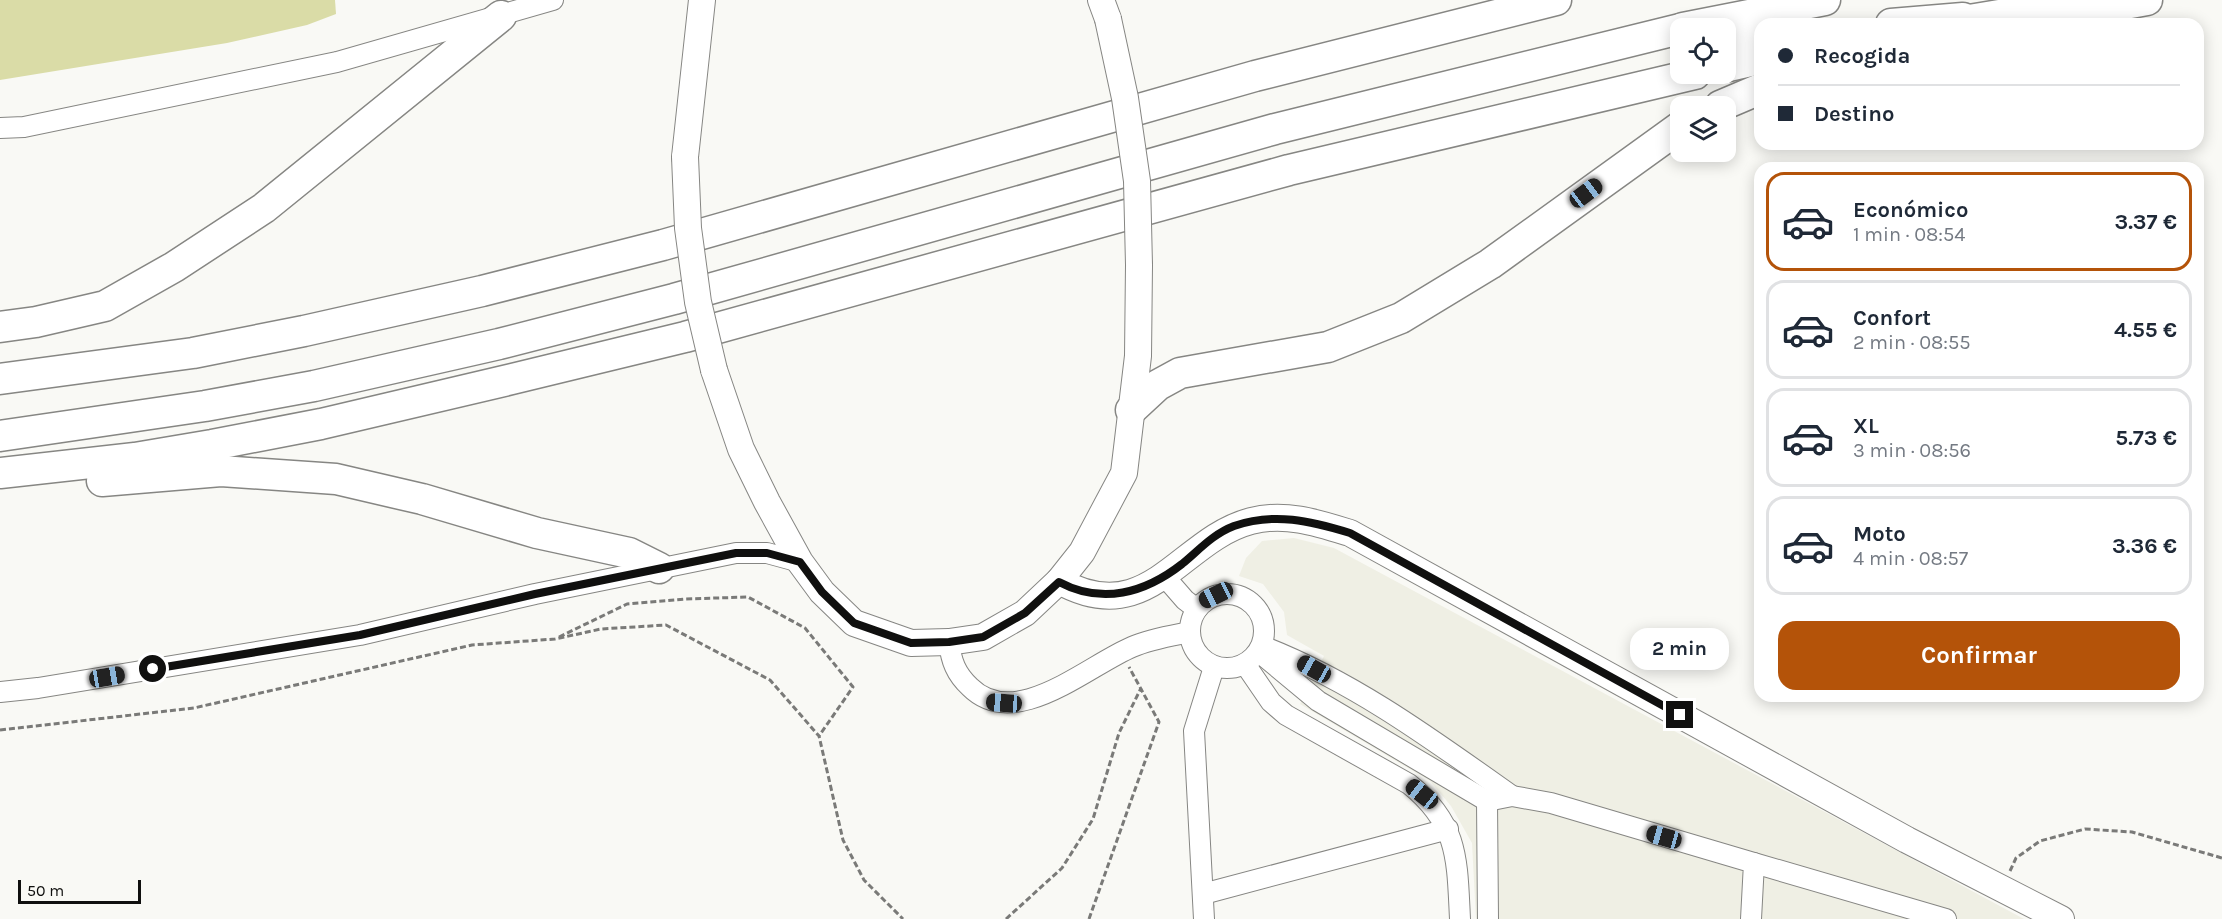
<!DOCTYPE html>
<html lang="es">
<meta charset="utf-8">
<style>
:root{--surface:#fff;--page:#f6f6f7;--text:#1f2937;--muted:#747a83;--line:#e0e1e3;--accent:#b45309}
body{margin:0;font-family:Karla,sans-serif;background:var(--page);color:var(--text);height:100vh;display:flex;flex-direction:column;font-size:22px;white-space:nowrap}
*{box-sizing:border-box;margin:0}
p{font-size:20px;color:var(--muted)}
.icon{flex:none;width:33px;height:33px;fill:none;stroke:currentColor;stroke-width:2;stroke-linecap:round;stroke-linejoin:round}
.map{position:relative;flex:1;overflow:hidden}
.drawer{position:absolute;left:1754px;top:162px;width:450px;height:540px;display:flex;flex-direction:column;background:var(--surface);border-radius:18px;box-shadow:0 3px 15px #0003}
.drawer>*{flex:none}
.top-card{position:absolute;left:1754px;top:18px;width:450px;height:132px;border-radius:18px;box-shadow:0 3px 15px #0003;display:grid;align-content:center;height:132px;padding:0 24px;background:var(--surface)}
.buttons{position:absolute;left:1670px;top:18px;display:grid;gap:12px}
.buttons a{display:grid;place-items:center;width:66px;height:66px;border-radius:12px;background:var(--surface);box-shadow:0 3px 15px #0003;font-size:30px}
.scale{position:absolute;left:18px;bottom:15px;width:123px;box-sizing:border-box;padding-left:6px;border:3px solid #10100f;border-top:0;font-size:16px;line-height:21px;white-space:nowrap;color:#10100f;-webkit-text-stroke:4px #f9f9f5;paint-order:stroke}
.end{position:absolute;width:27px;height:27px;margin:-14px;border:8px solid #10100f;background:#fff;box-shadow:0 0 0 3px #fff}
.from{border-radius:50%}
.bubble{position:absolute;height:42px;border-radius:18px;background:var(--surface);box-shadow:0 3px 15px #0003;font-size:20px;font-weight:700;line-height:42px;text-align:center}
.car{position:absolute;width:18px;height:36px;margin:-18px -9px;border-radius:8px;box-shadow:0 0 4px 2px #0007;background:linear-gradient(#222 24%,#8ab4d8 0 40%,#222 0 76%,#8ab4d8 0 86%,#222 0)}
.top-card b{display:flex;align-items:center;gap:21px;height:57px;font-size:22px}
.top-card b+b{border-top:2px solid var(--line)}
.top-card i{width:15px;height:15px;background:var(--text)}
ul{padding:10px 0 0;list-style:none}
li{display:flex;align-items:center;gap:18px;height:99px;margin:0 12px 9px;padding:0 12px;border:3px solid var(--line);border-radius:18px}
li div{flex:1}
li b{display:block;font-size:22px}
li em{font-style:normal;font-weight:700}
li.selected{border-color:var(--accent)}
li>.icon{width:54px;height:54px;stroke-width:1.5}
.button{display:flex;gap:12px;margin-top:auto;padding:12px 24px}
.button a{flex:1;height:69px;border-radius:18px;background:var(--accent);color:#fff;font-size:24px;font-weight:700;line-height:69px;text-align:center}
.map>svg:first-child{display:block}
.built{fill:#efefe4}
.green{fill:#dadca7}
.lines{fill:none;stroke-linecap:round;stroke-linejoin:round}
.minor-casing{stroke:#868683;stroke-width:22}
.major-casing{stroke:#868683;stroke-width:28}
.highway-casing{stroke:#868683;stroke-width:33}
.path{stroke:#7a7a78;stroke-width:3;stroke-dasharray:6 3;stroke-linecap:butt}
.minor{stroke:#fff;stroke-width:20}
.major{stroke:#fff;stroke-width:26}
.highway{stroke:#fff;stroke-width:30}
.major-bridge-casing{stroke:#868683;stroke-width:28;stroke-linecap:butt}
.major-bridge{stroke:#fff;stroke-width:26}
.route{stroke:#10100f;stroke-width:8}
</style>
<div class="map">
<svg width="2222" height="919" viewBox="0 0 2222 919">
<rect width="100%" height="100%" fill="#f9f9f5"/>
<path class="built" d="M1294,538L1334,548L2024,919H1476L1472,843L1451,806L1430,781L1300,704L1324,656L1287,635L1284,612L1263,584L1239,576L1246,558L1262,541Z"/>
<path class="green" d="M0,0H335L336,14L307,25L227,43L0,80Z"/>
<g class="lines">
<g class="minor-casing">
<g id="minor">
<path d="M0,128L24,127L337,62L553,0"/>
<path d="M1165,577L1185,600L1197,609"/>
<circle cx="1227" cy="631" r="37"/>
<path d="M949,642C951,661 956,674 970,687C1015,732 1087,666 1132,647C1150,639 1170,636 1190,632"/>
<path d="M1262,646C1353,681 1433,740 1512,796"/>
<path d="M1259,652L1318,701L1487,801L1512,796L1551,803L1754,863L1751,919"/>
<path d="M1245,664L1271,702L1286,715L1409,784C1459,824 1457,860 1460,919"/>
<path d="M0,692L38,688L360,635L535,594L736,553H767L800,562"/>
<path d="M1487,801L1488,919"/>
<path d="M1754,863L1946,919"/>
<path d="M1203,894L1448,829"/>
<path d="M1204,919L1194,731L1214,667"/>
</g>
</g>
<g class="major-casing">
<g id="major">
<path d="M1101,0L1108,19"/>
<path d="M685,157L702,0"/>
<path d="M714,370L741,449L767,502L800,562L822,592L854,623L911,643L949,642L983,637L1025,613L1059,581L1082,552L1124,473L1138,356L1139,265"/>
<path d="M1059,581C1149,631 1179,540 1251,521C1285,512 1318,523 1350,533L1907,840L2061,919"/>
</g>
</g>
<g class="highway-casing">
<g id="highway">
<path d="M2070,14L2147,0"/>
<path d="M1891,24L1963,18"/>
<path d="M1945,24L2090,0"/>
<path d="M1683,28L1825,0"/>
<path d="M1725,41L1760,37"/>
<path d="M1725,67L1760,59"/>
<path d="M1720,106L1760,89"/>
<path d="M0,327L36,322L105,306L174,267L264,208L501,16"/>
<path d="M0,379L193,353L304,331L482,291L663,245L1255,76L1556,0"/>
<path d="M1131,410L1158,385L1180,373L1328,347L1401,318L1490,264L1680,127"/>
<path d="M0,436L205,406L314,386L499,344L674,299L1275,129L1680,29"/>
<path d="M0,473L135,458L212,445L321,424L512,379L685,337L1289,170L1695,74"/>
<path d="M102,481L221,471L336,479L422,499L537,533L629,553L659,568"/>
</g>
</g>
<g class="path">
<path d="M559,637L627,604L685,599L748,597L805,628L853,687L819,736"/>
<path d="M0,730L194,708L472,645L555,639L601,629L666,625L770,680L819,736L843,840L864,880L903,919"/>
<path d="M2010,871L2016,858L2040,841L2085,829L2132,832L2222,858"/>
<path d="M1006,919L1062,868L1093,819L1119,733L1141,688"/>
<path d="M1089,919L1159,722L1129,667"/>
</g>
<use href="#minor" class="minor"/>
<use href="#major" class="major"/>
<use href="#highway" class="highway"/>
<g class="major-bridge-casing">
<g id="major-bridge">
<path d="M1108,19L1125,98L1137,181L1139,265"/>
<path d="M685,157L688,228L698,302L714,370"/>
</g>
</g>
<use href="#major-bridge" class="major-bridge"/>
</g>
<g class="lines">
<path class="route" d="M153,669L360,635L535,594L736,553H767L800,562L822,592L854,623L911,643L949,642L983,637L1025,613L1059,582C1102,605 1145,593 1182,564C1199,550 1213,534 1234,526C1274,512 1311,521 1350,533L1680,715"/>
</g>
</svg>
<div class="buttons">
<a><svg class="icon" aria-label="locate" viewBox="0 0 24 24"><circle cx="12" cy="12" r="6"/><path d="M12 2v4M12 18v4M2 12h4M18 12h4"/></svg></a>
<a><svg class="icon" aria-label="layers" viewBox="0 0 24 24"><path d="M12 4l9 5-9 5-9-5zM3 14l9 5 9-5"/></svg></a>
</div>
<div class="scale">50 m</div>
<i class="end from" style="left:153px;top:669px"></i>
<i class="end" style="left:1680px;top:715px"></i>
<div class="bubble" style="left:1630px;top:628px;width:99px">2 min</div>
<i class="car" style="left:1586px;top:193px;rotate:53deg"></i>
<i class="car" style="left:1216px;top:595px;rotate:244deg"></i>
<i class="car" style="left:1314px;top:669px;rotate:299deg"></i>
<i class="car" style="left:107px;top:677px;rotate:80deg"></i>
<i class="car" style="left:1004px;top:703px;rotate:274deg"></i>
<i class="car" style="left:1422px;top:794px;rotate:308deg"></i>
<i class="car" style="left:1664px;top:837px;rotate:286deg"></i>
<div class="top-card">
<b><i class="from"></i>Recogida</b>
<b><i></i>Destino</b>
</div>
<section class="drawer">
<ul>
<li class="selected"><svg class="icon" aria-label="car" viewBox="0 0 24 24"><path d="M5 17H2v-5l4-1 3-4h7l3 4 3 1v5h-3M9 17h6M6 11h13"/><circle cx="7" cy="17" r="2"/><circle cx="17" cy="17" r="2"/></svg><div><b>Económico</b><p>1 min · 08:54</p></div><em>3.37 €</em></li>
<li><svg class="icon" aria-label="car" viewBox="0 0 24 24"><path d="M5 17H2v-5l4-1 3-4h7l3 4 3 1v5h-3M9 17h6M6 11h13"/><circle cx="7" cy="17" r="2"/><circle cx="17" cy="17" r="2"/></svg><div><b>Confort</b><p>2 min · 08:55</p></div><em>4.55 €</em></li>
<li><svg class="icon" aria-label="car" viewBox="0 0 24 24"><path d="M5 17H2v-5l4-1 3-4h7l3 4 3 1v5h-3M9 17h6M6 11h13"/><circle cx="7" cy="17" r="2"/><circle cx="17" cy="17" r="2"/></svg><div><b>XL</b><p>3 min · 08:56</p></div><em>5.73 €</em></li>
<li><svg class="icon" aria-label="car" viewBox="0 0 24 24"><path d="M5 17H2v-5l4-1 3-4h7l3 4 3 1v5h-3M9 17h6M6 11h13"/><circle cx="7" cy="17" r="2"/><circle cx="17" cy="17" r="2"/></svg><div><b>Moto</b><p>4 min · 08:57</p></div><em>3.36 €</em></li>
</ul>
<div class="button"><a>Confirmar</a></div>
</section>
</div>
